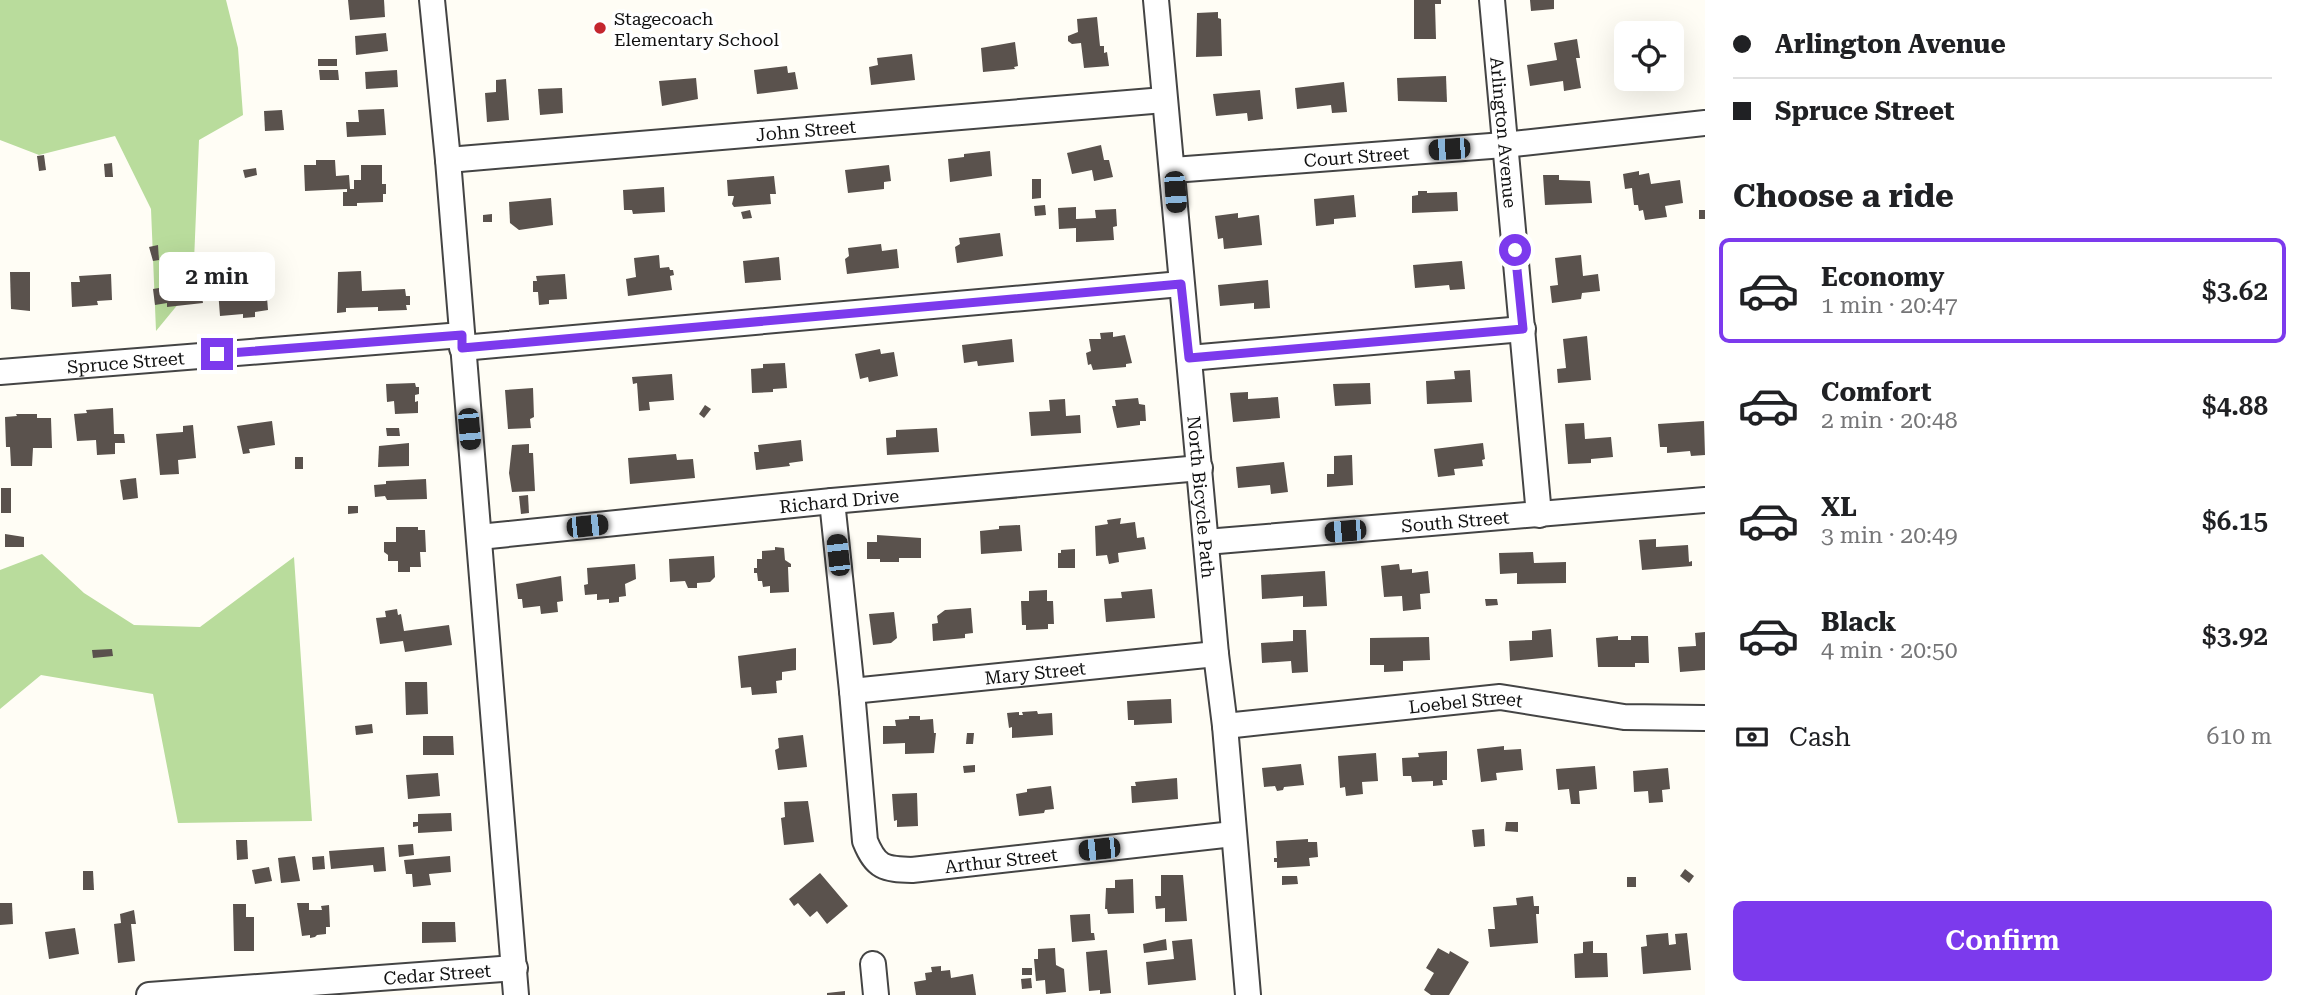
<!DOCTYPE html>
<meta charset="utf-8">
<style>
:root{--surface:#fff;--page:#f2f2f2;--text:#202124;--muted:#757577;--line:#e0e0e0;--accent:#7c3aed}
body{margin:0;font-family:"Roboto Serif",serif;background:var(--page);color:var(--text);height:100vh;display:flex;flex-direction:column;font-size:26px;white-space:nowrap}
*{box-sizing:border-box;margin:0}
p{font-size:23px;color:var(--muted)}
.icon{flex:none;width:38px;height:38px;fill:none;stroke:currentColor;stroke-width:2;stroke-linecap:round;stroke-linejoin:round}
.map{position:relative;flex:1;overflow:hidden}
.details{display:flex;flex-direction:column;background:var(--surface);width:595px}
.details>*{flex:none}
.hud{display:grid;align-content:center;height:154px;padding:0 28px;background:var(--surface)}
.tools{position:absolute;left:1614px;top:21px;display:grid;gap:14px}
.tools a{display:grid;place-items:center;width:70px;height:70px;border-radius:10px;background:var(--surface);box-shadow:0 7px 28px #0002;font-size:35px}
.end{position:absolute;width:32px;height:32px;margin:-16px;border:9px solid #7c3aed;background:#fff;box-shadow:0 0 0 4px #fff}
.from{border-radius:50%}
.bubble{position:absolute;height:49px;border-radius:10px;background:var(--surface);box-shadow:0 7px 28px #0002;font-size:23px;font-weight:600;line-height:49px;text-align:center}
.car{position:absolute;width:21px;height:42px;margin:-21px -10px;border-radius:9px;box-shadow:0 0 5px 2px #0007;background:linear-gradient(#222 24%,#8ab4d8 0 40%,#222 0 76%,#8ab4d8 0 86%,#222 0)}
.hud b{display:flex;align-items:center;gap:24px;height:66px;font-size:26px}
.hud b+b{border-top:2px solid var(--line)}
.hud i{width:18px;height:18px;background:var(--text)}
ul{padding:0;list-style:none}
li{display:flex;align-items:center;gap:21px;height:105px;margin:0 14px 10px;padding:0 14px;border:4px solid transparent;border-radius:10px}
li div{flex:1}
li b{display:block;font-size:26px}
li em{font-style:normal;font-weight:600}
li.selected{border-color:var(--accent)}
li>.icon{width:63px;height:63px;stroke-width:1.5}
h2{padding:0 28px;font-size:32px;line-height:84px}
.pay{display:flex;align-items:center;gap:18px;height:77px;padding:0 28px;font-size:26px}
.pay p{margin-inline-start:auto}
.button{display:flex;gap:14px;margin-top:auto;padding:14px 28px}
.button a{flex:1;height:80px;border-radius:10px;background:var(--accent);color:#fff;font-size:28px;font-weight:600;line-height:80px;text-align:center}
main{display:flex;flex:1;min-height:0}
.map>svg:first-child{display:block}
.forest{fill:#b9dc9c}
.building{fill:#5a524d}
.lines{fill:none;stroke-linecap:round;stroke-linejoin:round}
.minor-casing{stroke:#444;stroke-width:28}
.minor{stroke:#fff;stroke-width:24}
.route{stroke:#7c3aed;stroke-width:9}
.poi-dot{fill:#c4262e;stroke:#fff;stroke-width:2.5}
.labels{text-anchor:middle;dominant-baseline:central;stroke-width:7;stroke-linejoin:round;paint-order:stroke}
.poi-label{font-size:18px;fill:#111;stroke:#fff;text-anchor:start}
.street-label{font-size:18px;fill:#111;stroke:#fff}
</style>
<main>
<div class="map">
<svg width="1705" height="995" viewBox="0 0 1705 995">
<rect width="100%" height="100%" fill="#fffdf5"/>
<g class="forest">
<path d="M0,0H226L238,48L243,115L199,140L193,286L156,331L151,209L115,136L39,155L0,140Z"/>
<path d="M42,554L84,593L134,625L200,627L294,557L312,821L178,823L153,694L41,675L0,709V570Z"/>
</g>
<g class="building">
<path d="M348,0H384L385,17L350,20Z"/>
<path d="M1414,0H1441V4H1435L1436,39H1414Z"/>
<path d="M1530,0H1554V9L1531,11Z"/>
<path d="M1218,12V18L1221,19L1222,56L1196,57L1197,13Z"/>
<path d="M1097,17L1100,46H1104V53L1107,52L1109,66L1084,68L1081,43L1072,44L1068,41V36L1078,32L1077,19Z"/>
<path d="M386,33L388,51L356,55L355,36Z"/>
<path d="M1577,39L1580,58H1576L1581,88L1564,91L1563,81L1530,86L1527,65L1557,60L1554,43Z"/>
<path d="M1015,42L1018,66L1014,67L1015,69L983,72L981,48Z"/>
<path d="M1618,53H1626V76L1619,77Z"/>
<path d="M912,54L915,80L871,85L869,67L878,65L877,58Z"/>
<rect x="318" y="59" width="19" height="7"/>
<path d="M787,66L788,73L795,72L798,89L757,94L754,70Z"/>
<path d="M319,70H338L339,80H320Z"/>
<path d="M397,70L398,87L366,89L365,72Z"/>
<path d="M1446,76L1447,102L1398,101L1397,78Z"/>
<path d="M696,78L698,99L662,106L659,81Z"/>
<path d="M506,79L509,120L487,122L485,93L496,92V80Z"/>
<path d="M1344,82L1347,112L1332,113L1331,105L1297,109L1295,88Z"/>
<path d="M562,88L563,113L540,115L538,89Z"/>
<path d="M1260,90L1263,119L1248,121L1247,113L1216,116L1213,94Z"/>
<path d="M384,109L386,135L347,137L346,122H359L358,110Z"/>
<path d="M282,110L284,130L265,131L264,111Z"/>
<path d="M1101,145L1104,160H1109L1113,177L1094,181L1092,170L1072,174L1067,153Z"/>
<path d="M990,151L992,176L950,182L948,159L964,157V154Z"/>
<path d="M44,155L46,170L39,171L37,156Z"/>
<path d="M316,160H335L336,176L349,175L350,189H354V180H361V165H382V184H386V194H383V202L357,203V206H343V192H347V189L305,191L304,165H316Z"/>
<path d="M112,163L113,177H105L104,164Z"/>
<path d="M889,165L891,181L884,182V189L848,193L845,170Z"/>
<path d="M256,168L257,175L245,178L243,170Z"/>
<path d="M1639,171V175L1649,173L1651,184L1680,180L1683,203L1665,206L1667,217L1645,220L1643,210L1639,211L1638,205H1634L1632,188L1625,189L1623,174Z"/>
<path d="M1543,175H1559V180L1590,181L1592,203L1545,205Z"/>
<path d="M774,176L776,194H770L771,204L734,207L732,204L734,196H728L727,180Z"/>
<path d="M1032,179H1041V198L1032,199Z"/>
<path d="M664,187L665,212L633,214L632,210H624L623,190Z"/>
<path d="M1418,191H1427V193L1457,192L1458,211L1412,213V196L1418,195Z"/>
<path d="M1354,195L1356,217L1334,219V224L1316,226L1314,199Z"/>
<path d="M551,198L553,225L519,230L510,223L509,202Z"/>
<path d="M1045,205L1046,215L1035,216L1034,206Z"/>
<path d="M1076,207V219L1096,218L1095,210L1116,209L1117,226L1113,227L1114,240L1076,242V228L1059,229L1058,208Z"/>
<path d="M750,210L752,218L743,219L741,212Z"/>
<rect x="1699" y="210" width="6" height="9"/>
<path d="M1238,213V218L1259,215L1262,245L1224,249L1223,238L1218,239L1215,216Z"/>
<path d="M492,214V222H483V215Z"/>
<path d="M1000,233L1003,256L957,263L955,247L960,244L959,238Z"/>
<path d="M881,244L882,251L897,249L899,268L847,274L845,259L849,256L848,248Z"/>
<path d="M158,245L159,260L153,261L149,247Z"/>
<path d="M659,255L660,268L669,267L670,270H673L674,275L670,276L672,290L628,296L626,279L636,277L634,258Z"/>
<path d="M1581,255L1583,276L1598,274L1600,291L1582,293L1581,299L1552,303L1550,286L1558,285L1555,258Z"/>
<path d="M779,257L781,280L745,283L743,261Z"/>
<path d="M1462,261L1465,289L1450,290L1449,285L1415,288L1413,265Z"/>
<path d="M361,271L362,291L405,289L406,296H410V305H406L407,310L378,311V307L346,308V312L337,313L338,272Z"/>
<path d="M10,272H30V311L11,309Z"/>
<path d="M181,272L182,279H186L187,287L200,285L203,303L167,307V303L155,305L153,289L165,287L164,281L171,280L170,273Z"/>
<path d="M111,274L112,300L97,301L98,305L72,307L71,282H80L79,276Z"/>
<path d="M254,274V286L266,285L268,310L255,312V317L243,318V314L220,316L218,290L240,288L239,276Z"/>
<path d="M565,274L567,299L549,300V304L539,305L538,292H533V281H537L536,276Z"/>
<path d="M1268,280L1270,308L1254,309V303L1220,306L1218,285Z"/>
<path d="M1113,332V337L1125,335L1132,363L1126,364V367L1093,370L1091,364L1088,365L1086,353L1091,351L1089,339H1101L1100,333Z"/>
<path d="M1587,336L1591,380L1558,383L1557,369L1566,368L1563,339Z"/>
<path d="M1012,339L1014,362L978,366L977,361L964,363L962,345Z"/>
<path d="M880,349L881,354L894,352L898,376L869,382L868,377L860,379L855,354Z"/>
<path d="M785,363L787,388L773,389V392L752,393L751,369L763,368V364Z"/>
<path d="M1470,370L1472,402L1427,404L1426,381L1455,379L1454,371Z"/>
<path d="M672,374L674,400L649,402L650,410L639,411L637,383L633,384L632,377Z"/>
<path d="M415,383L416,387H419V394L415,395V402L418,401V413L395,414L394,401L387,402L386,384Z"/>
<path d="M1370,383L1371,404L1335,406L1333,384Z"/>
<path d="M533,388L534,417L530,419L531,428L508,429L505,390Z"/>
<path d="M1248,392V399L1278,397L1280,418L1233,422L1230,393Z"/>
<path d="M1138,398L1139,404L1145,405L1146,421H1140V425L1117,428L1112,406H1116L1115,400Z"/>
<path d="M1065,399L1066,416L1080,415L1081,433L1031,436L1029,412L1050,411L1049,400Z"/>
<path d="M705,405L711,409L704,418L699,414Z"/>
<path d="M113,408L114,434H124L125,443H115V454L97,455L96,440L77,441L74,414L87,413L86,410Z"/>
<path d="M16,414H37V418H51L52,448H33L32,466H11L10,447H6L5,417L17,416Z"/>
<path d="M272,421L275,445L249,449L250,453L243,454L237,426Z"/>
<path d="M1704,421L1705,455L1691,456L1690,451L1667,453V447H1660L1658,424Z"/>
<path d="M1584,423L1585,439L1611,437L1613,457L1591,459V463L1568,464L1565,424Z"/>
<path d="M193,425L196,458L178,460L179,474L160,475L156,434L183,432V426Z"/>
<path d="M386,428H399L400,436H387Z"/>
<path d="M937,428L939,452L887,455L886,438L896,437V430Z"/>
<path d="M801,440L803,461L789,463L790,466L756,470L754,452H759L758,445Z"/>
<path d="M409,443V466L378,467L379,446Z"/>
<path d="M1483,443L1485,459L1482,460L1483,466L1454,469L1455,475L1438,477L1434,449Z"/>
<path d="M529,444V453H533L535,491L512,492L509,473L512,445Z"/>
<path d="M676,454L677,460L693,459L695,478L630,484L628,458Z"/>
<path d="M1352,455L1353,485L1327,487V474H1334V456Z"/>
<rect x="295" y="457" width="8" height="12"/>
<path d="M1284,462L1288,492L1271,494L1270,485L1238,488L1236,467Z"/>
<path d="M136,478L138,498L123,500L120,480Z"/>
<path d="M426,479L427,499L387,500L385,496L375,497L374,485L386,484V481Z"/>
<rect x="1" y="488" width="10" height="25"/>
<path d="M528,495L529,513L521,514L519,496Z"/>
<path d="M348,506H358V513L348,514Z"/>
<path d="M1121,518L1120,524L1135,522L1137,538L1144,537L1146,549L1118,553L1119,562L1109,564L1107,555L1096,556L1095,526L1108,524L1107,520Z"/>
<path d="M1020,525L1022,551L981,554L980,531L999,529V526Z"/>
<path d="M396,527H418V530H425L426,552H420L421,567H410V572H398V561H388V555L384,552V542H396Z"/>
<path d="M5,534L24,537V547H5Z"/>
<path d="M877,535L921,538V558H899V562H880V559H867V542H877Z"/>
<path d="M1656,539V547L1688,545L1689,562L1692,561V566L1642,570L1639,540Z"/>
<path d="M775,547L784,548L785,560L791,564V567H788L789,592L770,593V586L763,587L762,581H758L757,573H754V568H757V559H762V551L775,550Z"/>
<path d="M1075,549V568H1058V553H1061V550Z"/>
<path d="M1533,552L1534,563L1566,562V583L1517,584V573L1500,574L1499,553Z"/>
<path d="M714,556L715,577L710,582L697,583V588H688L685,581L670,582L669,559Z"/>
<path d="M635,564L636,579L625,584L626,596L619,597V602L609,603V599L597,600V594L585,595L584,585L588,584L587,568Z"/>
<path d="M1399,564L1400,570L1412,569V573L1428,571L1430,593L1420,594L1421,609L1403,611L1402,596L1384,597L1381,566Z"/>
<path d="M1325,571L1327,606L1303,607V596L1262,599L1261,575Z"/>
<path d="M561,576L563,601L557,602L558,612L541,614L540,606L523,608L522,599H518L516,584Z"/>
<path d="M1152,589L1155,618L1106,622L1104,599L1122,598L1121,592Z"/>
<path d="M1047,590V601H1053L1054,624H1048V629L1026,630V625H1022L1021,601H1029V591Z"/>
<path d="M1485,599H1497L1498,605L1486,606Z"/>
<path d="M971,608L973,633L965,634V638L933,641L932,624L938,623L937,616L945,610Z"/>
<path d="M397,609L398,615L401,614L404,631L449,625L452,645L405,652L403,641L380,644L376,618L386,617L385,611Z"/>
<path d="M894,612L897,638L891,643L873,645L869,614Z"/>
<path d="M1551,629L1553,657L1510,661L1509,641L1532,640V631Z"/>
<path d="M1293,630H1306L1308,672L1292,673L1291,661L1262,663L1261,643L1293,641Z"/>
<path d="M1705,632V670L1680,672L1678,647L1696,646L1695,633Z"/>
<path d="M1618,636V640H1631V636H1648L1649,663H1635V667H1598L1596,638Z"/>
<path d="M1429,637L1430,660L1403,661V671L1384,672V665H1370V638Z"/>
<path d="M796,648V670L782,672V680L776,681L777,693L752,695L751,687L741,688L738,656Z"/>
<path d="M112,649L113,656L93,658L92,650Z"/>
<path d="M405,682H427L428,714L406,715Z"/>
<path d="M1171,699L1172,723L1134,725V720H1128L1127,701Z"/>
<path d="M1037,711L1038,714L1052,713L1053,735L1012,738V727L1009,728L1007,713L1019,712V715H1023L1022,712Z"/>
<path d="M909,716H920V720L933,719L934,733H936L934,753L905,754V743L883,744V726H896L895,720L909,719Z"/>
<path d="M372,724L373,733L356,735L355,726Z"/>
<path d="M967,733H974L973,744H966Z"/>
<path d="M803,735L807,767L778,770L775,750L779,748L778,738Z"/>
<path d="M423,736H453L454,755H423Z"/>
<path d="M1504,746V750L1521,749L1523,770L1496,773L1497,780L1481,782L1477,749Z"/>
<path d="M1447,751V780H1442L1443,785L1433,786V781L1412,782L1411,776H1403L1402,758L1419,757L1418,753Z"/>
<path d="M1376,753L1378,781L1362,782L1363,794L1346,796L1345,787L1340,788L1338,756Z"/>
<path d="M1301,764L1304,785L1284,787L1283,790L1277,791L1275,786L1264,787L1262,768Z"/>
<path d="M975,765V772L964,773L963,766Z"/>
<path d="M1595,766L1597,789L1579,791L1580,804H1571L1569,789L1558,790L1556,769Z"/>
<path d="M1668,768L1670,789L1662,790L1663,802L1649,803L1648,791L1634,792L1633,771Z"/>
<path d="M438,773L440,796L408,799L406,775Z"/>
<path d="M1177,778L1178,799L1132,803L1131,786H1136L1135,782Z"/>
<path d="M1051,786L1054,809L1045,810L1044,813L1019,816L1016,794L1027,792V789Z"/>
<path d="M917,793L918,826L897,827V820L894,821L892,794Z"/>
<path d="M808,801L814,842L784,845L781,818L785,817L784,802Z"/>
<path d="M451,813L452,831L418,833V826L413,827V822H418V814Z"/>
<path d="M1506,822H1518V832L1505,831Z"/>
<path d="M1484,829L1485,846L1474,847L1472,830Z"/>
<path d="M1308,839V842H1317L1318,857L1309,858L1310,866L1277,868V862H1274V858H1277L1276,841Z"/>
<path d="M236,840H247L248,859L237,860Z"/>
<path d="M413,844L414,855L399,857L398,845Z"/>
<path d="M384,847L386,871L374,872L373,865L331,869L329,851Z"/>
<path d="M295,856L300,881L281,883L278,858Z"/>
<path d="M324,856L325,869L313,870L312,857Z"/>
<path d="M450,856L451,872L429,874L431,885L413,887L412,874H406L404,860Z"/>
<path d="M269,867L272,881L255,884L252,870Z"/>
<path d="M1685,869L1694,876L1689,883L1680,876Z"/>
<path d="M83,871H93L94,890H83Z"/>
<path d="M820,873L848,906L827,924L817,911L810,917L798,903L794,906L789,899Z"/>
<path d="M1161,875H1183L1187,921L1165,922V908L1156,909L1155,896H1161Z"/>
<path d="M1282,876H1297L1298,884L1282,885Z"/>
<rect x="1627" y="877" width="9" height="10"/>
<path d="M1133,879L1134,913L1108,914L1107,909H1105L1106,888H1115V880Z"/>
<path d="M1533,896L1534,906H1539V914H1536L1538,943L1490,947L1488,929H1495L1493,907L1517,905L1516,898Z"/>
<path d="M0,903H12L13,924L0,925Z"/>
<path d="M297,903H309V910H322L321,906L329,905L330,927H326V934L317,935L315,937L310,938V935L302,936Z"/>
<path d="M233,904H246V917H254V951H234Z"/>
<path d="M134,910L136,924H131L135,961L118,963L114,924L121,923L120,914Z"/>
<path d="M1090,914L1091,933H1094L1095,940L1072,942L1070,915Z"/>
<path d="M422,922H455L456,942L422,943Z"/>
<path d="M75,928L79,954L49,959L45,932Z"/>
<path d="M1668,933L1669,945L1676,944L1675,934L1687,933L1691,970L1643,974L1641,947L1647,946L1646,935Z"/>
<path d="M1166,939L1167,950L1144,953L1143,944Z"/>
<path d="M1192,939L1196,980L1148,985L1146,962L1174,959L1172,941Z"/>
<path d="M1593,941V953H1607L1608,977L1575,978L1574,954L1583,953V942Z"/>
<path d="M1055,948L1056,965L1064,969L1066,992L1046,994L1045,980L1036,981L1034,959H1038V949Z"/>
<path d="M1438,948L1449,954L1450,951L1469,962L1449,995H1431L1424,990L1434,973L1426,968Z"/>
<path d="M1107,950L1111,993L1100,994V990L1089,991L1086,952Z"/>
<path d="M941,966V971L950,970L951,978L973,974L976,995H916L914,982L926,980L925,973L932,972L931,967Z"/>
<rect x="1022" y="968" width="10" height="7"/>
<path d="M1031,978L1032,988L1022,989L1021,979Z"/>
<path d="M845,991V995H827V993Z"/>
</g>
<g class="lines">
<g class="minor-casing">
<g id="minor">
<path d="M432,0L448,160L516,995"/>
<path id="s1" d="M1156,0L1216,654L1225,726L1248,995"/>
<path id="s2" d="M1492,0L1539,515"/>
<path id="s3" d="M448,160L1164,100"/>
<path id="s4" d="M1173,170L1504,145L1705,123"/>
<path d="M462,348L1181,284"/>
<path d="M1189,358L1523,329"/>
<path id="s5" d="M0,372L462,335"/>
<path id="s6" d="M832,501L852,691L865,841C876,868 884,869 912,870L1233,834"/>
<path id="s7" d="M479,537L832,501L1200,468"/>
<path id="s8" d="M1206,542L1705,500"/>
<path id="s9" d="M852,691L1216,654"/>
<path id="s10" d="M1225,726L1500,697L1624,717L1705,718"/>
<path d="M873,964L876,995"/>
<path id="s11" d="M149,995L515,968"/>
</g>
</g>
<use href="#minor" class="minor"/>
</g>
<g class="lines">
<path class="route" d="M217,354L462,335V348L1181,284L1189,358L1523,329L1515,250"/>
</g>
<circle class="poi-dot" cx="600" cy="28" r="7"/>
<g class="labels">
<g class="poi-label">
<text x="614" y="18">Stagecoach<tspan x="614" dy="21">Elementary School</tspan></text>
</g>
<g class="street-label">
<text stroke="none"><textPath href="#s3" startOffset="359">John Street</textPath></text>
<text stroke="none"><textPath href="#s2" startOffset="133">Arlington Avenue</textPath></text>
<text stroke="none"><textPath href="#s4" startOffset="184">Court Street</textPath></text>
<text stroke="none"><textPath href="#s5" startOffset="126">Spruce Street</textPath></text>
<text stroke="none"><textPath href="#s1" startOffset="499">North Bicycle Path</textPath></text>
<text stroke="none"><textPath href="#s7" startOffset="362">Richard Drive</textPath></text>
<text stroke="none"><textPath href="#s8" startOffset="250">South Street</textPath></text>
<text stroke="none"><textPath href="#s9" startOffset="184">Mary Street</textPath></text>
<text stroke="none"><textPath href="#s10" startOffset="242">Loebel Street</textPath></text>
<text stroke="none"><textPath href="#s6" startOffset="492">Arthur Street</textPath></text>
<text stroke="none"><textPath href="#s11" startOffset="289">Cedar Street</textPath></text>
</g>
</g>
</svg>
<div class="tools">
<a><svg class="icon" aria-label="locate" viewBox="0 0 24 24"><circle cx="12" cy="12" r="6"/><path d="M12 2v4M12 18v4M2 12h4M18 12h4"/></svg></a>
</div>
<i class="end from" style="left:1515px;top:250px"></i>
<i class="end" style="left:217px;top:354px"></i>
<div class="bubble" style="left:159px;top:252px;width:116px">2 min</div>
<i class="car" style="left:1449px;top:149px;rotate:266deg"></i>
<i class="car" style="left:1175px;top:192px;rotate:176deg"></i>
<i class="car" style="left:469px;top:429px;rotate:175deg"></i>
<i class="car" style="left:587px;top:526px;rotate:84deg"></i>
<i class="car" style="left:1345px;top:531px;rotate:265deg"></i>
<i class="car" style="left:838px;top:555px;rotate:354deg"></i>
<i class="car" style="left:1099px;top:849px;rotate:264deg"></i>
</div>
<section class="details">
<div class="hud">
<b><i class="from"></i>Arlington Avenue</b>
<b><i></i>Spruce Street</b>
</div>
<h2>Choose a ride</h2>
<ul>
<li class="selected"><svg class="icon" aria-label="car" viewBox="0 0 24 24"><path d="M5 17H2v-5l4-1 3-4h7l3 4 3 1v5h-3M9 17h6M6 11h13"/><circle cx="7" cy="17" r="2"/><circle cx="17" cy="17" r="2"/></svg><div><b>Economy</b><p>1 min · 20:47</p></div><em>$3.62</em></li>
<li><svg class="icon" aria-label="car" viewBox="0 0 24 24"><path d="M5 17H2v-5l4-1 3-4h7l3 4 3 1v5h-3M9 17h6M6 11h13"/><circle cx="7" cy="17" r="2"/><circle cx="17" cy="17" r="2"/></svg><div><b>Comfort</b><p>2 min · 20:48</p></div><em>$4.88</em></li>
<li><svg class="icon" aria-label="car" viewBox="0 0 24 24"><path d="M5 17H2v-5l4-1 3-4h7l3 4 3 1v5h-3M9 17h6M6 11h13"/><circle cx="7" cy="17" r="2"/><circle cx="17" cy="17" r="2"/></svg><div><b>XL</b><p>3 min · 20:49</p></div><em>$6.15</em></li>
<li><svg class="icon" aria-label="car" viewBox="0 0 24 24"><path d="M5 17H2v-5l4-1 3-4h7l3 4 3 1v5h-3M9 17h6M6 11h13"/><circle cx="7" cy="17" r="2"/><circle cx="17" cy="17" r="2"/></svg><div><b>Black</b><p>4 min · 20:50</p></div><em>$3.92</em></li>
</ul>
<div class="pay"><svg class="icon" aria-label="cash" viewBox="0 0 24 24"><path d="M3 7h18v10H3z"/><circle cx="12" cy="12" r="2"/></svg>Cash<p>610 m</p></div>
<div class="button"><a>Confirm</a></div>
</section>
</main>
